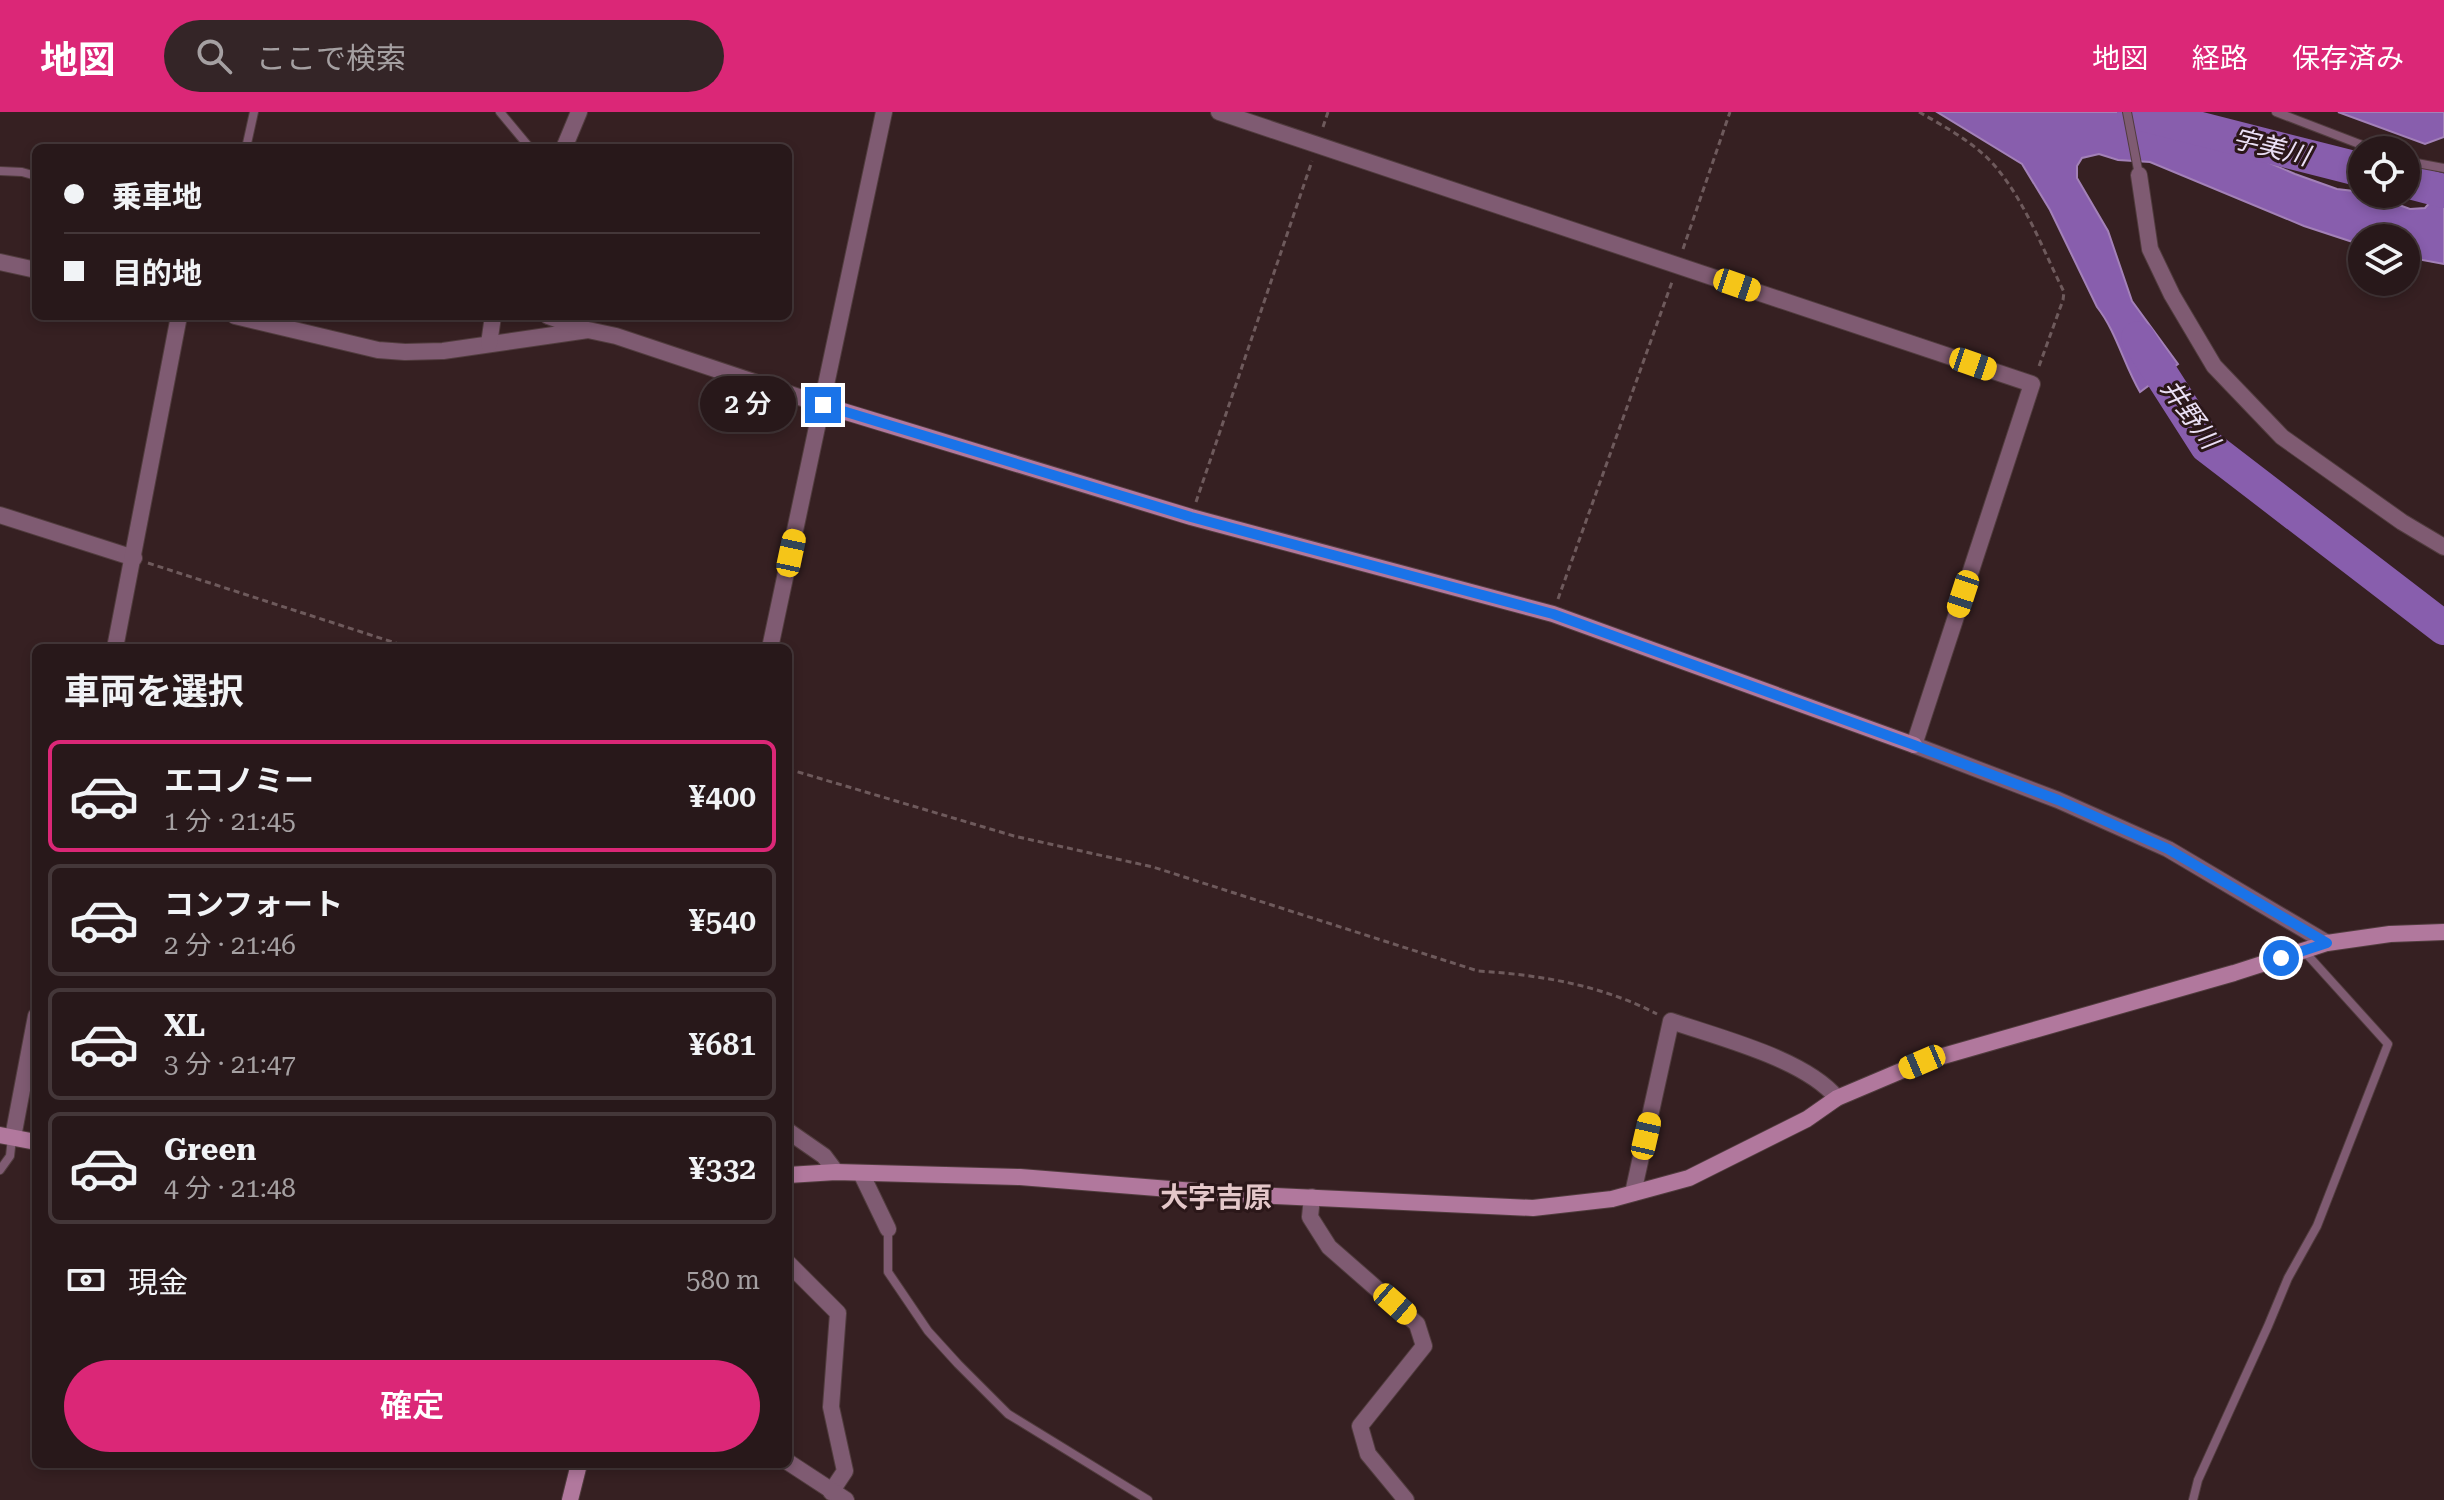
<!DOCTYPE html>
<html lang="ja">
<meta charset="utf-8">
<style>
:root{--surface:#28181a;--page:#342527;--text:#f1f3f6;--muted:#a5a0a2;--line:#443739;--accent:#db2777}
body{margin:0;font-family:"Roboto Serif","Noto Sans JP",serif;background:var(--page);color:var(--text);height:100vh;display:flex;flex-direction:column;font-size:30px;white-space:nowrap}
*{box-sizing:border-box;margin:0}
p{font-size:26px;color:var(--muted)}
.icon{flex:none;width:44px;height:44px;fill:none;stroke:currentColor;stroke-width:2;stroke-linecap:round;stroke-linejoin:round}
.map{position:relative;flex:1;overflow:hidden}
.drawer{position:absolute;left:32px;top:532px;width:760px;height:824px;display:flex;flex-direction:column;background:var(--surface);border-radius:12px;box-shadow:0 4px 12px #0003,0 0 0 2px var(--line)}
.drawer>*{flex:none}
.hud{position:absolute;left:32px;top:32px;width:760px;height:176px;border-radius:12px;box-shadow:0 4px 12px #0003,0 0 0 2px var(--line);display:grid;align-content:center;height:176px;padding:0 32px;background:var(--surface)}
.buttons{position:absolute;left:2348px;top:24px;display:grid;gap:16px}
.buttons a{display:grid;place-items:center;width:72px;height:72px;border-radius:50%;background:var(--surface);box-shadow:0 4px 12px #0003,0 0 0 2px var(--line);font-size:40px}
.end{position:absolute;width:36px;height:36px;margin:-18px;border:10px solid #1a73e8;background:#fff;box-shadow:0 0 0 4px #fff}
.from{border-radius:50%}
.bubble{position:absolute;height:56px;border-radius:28px;background:var(--surface);box-shadow:0 4px 12px #0003,0 0 0 2px var(--line);font-size:26px;font-weight:600;line-height:56px;text-align:center}
.car{position:absolute;width:24px;height:48px;margin:-24px -12px;border-radius:10px;box-shadow:0 0 6px 2px #0007;background:linear-gradient(#f5c518 24%,#345 0 40%,#f5c518 0 76%,#345 0 86%,#f5c518 0)}
.hud b{display:flex;align-items:center;gap:28px;height:76px;font-size:30px}
.hud b+b{border-top:2px solid var(--line)}
.hud i{width:20px;height:20px;background:var(--text)}
ul{padding:0;list-style:none}
li{display:flex;align-items:center;gap:24px;height:112px;margin:0 16px 12px;padding:0 16px;border:4px solid var(--line);border-radius:12px}
li div{flex:1}
li b{display:block;font-size:30px}
li em{font-style:normal;font-weight:600}
li.active{border-color:var(--accent)}
li>.icon{width:72px;height:72px;stroke-width:1.5}
h2{padding:0 32px;font-size:36px;line-height:96px}
.pay{display:flex;align-items:center;gap:20px;height:88px;padding:0 32px;font-size:30px}
.pay p{margin-inline-start:auto}
.primary-button{display:flex;gap:16px;margin-top:auto;padding:16px 32px}
.primary-button a{flex:1;height:92px;border-radius:48px;background:var(--accent);color:#fff;font-size:32px;font-weight:600;line-height:92px;text-align:center}
header{display:flex;align-items:center;gap:48px;box-sizing:border-box;height:112px;padding:0 40px;background:var(--accent);color:#fff}
header strong{font-size:38px}
nav{display:flex;gap:44px;margin-inline-start:auto;font-size:28px}
.search{width:560px;height:72px;background:var(--page);display:flex;align-items:center;gap:20px;box-sizing:border-box;padding:0 28px;border-radius:44px;color:var(--muted);font-size:30px}
.map>svg:first-child{display:block}
.water{fill:#885ead;stroke:#a381b8;stroke-width:2}
.lines{fill:none;stroke-linecap:round;stroke-linejoin:round}
.river{stroke:#885ead;stroke-width:34}
.lane-casing{stroke:#513c3e;stroke-width:10}
.street-casing{stroke:#513c3e;stroke-width:18}
.secondary-casing{stroke:#513c3e;stroke-width:18}
.path{stroke:#6e5a5c;stroke-width:3;stroke-dasharray:6 4;stroke-linecap:butt}
.lane{stroke:#7f5b72;stroke-width:8}
.street{stroke:#7f5b72;stroke-width:16}
.secondary{stroke:#b1789d;stroke-width:16}
.route{stroke:#1a73e8;stroke-width:10}
.labels{text-anchor:middle;dominant-baseline:central;stroke-width:6;stroke-linejoin:round;paint-order:stroke}
.water-label{font-size:26px;font-style:italic;fill:#eadff5;stroke:#2b1719}
.quarter-label{font-size:28px;font-weight:bold;fill:#e4c7c9;stroke:#2b1719}
</style>
<header>
<strong>地図</strong>
<div class="search"><svg class="icon" aria-label="search" viewBox="0 0 24 24"><circle cx="10" cy="10" r="6"/><path d="M15 15l6 6"/></svg>ここで検索</div>
<nav><a>地図</a><a>経路</a><a>保存済み</a></nav>
</header>
<div class="map">
<svg width="2444" height="1388" viewBox="0 0 2444 1388">
<rect width="100%" height="100%" fill="#362022"/>
<g class="water">
<path d="M1937,0H2152L2295,62L2337,77L2362,80V82H2369L2410,97L2425,96L2432,88L2444,93V152L2406,145V126H2362V133L2304,114L2150,50L2118,48L2099,42L2082,46L2077,54V66L2108,119L2132,189L2178,252L2140,280C2124,253 2116,219 2097,195L2050,98L2022,52Z"/>
<path d="M2338,0H2444V25L2425,32Z"/>
</g>
<g class="lines">
<g class="river">
<path d="M2134,0L2362,58"/>
<path d="M2406,69L2444,79"/>
<path d="M2138,226L2207,334L2444,516"/>
</g>
<g class="lane-casing">
<g id="lane">
<path d="M500,0L530,36"/>
<path d="M2127,0L2139,63"/>
<path d="M2276,0L2375,38"/>
<path d="M246,36L254,0"/>
<path d="M2406,49L2444,56"/>
<path d="M0,59L22,60L36,64"/>
<path d="M0,1058L10,1044L12,1026"/>
<path d="M888,1117V1160L928,1219L958,1252L1008,1302L1148,1388"/>
<path d="M2193,1388L2198,1368L2268,1214L2288,1166L2317,1114L2388,932L2304,839"/>
</g>
</g>
<g class="street-casing">
<g id="street">
<path d="M1219,0L2032,272L1914,633L2058,688L2168,737L2327,831"/>
<path d="M564,36L579,0"/>
<path d="M2139,63L2150,137L2172,183L2214,254L2282,325L2402,410L2444,435"/>
<path d="M0,150L36,158"/>
<path d="M235,204L378,238L405,240L443,239L588,218L616,224L823,293"/>
<path d="M548,204L584,217"/>
<path d="M489,232L493,204"/>
<path d="M0,403L134,446"/>
<path d="M115,536L179,204"/>
<path d="M770,536L884,0"/>
<path d="M788,1019L824,1044L836,1060"/>
<path d="M13,1025L36,904"/>
<path d="M861,1061L888,1117"/>
<path d="M1633,1081L1671,909C1720,926 1805,947 1837,986"/>
<path d="M1312,1085L1310,1105L1329,1135L1417,1212L1424,1234L1360,1314L1368,1342L1406,1388"/>
<path d="M788,1151L838,1201L831,1295L845,1359L831,1380"/>
<path d="M788,1350L846,1388"/>
</g>
</g>
<g class="secondary-casing">
<g id="secondary">
<path d="M823,293L1191,405L1553,502L1914,633"/>
<path d="M0,1023L36,1030"/>
<path d="M788,1063L836,1060L1020,1065L1232,1082L1533,1096L1612,1087L1689,1066L1807,1007L1837,986L1922,950L2234,861L2327,831L2390,822L2444,820"/>
<path d="M570,1388L579,1352"/>
</g>
</g>
<g class="path">
<path d="M1919,0C1947,16 1979,33 1999,59C2027,94 2044,140 2064,180L2063,188L2038,257"/>
<path d="M1323,15L1328,0"/>
<path d="M1683,137L1730,0"/>
<path d="M1196,390L1312,49"/>
<path d="M148,451L411,536"/>
<path d="M1558,487L1672,170"/>
<path d="M788,657L1014,724L1153,755L1478,859C1541,863 1601,873 1657,902"/>
</g>
<use href="#lane" class="lane"/>
<use href="#street" class="street"/>
<use href="#secondary" class="secondary"/>
</g>
<g class="lines">
<path class="route" d="M823,293L1191,405L1553,502L1914,633L2058,688L2168,737L2327,831L2281,846"/>
</g>
<g class="labels">
<g class="water-label">
<text transform="translate(2271 35) rotate(14)">宇美川</text>
<text transform="translate(2190 302) rotate(54)">井野川</text>
</g>
<g class="quarter-label">
<text x="1216" y="1085">大字吉原</text>
</g>
</g>
</svg>
<div class="buttons">
<a><svg class="icon" aria-label="locate" viewBox="0 0 24 24"><circle cx="12" cy="12" r="6"/><path d="M12 2v4M12 18v4M2 12h4M18 12h4"/></svg></a>
<a><svg class="icon" aria-label="layers" viewBox="0 0 24 24"><path d="M12 4l9 5-9 5-9-5zM3 14l9 5 9-5"/></svg></a>
</div>
<i class="end from" style="left:2281px;top:846px"></i>
<i class="end" style="left:823px;top:293px"></i>
<div class="bubble" style="left:700px;top:264px;width:96px">2 分</div>
<i class="car" style="left:1737px;top:173px;rotate:109deg"></i>
<i class="car" style="left:1973px;top:252px;rotate:109deg"></i>
<i class="car" style="left:791px;top:441px;rotate:12deg"></i>
<i class="car" style="left:1963px;top:482px;rotate:198deg"></i>
<i class="car" style="left:1922px;top:950px;rotate:247deg"></i>
<i class="car" style="left:1646px;top:1024px;rotate:13deg"></i>
<i class="car" style="left:1395px;top:1192px;rotate:131deg"></i>
<div class="hud">
<b><i class="from"></i>乗車地</b>
<b><i></i>目的地</b>
</div>
<section class="drawer">
<h2>車両を選択</h2>
<ul>
<li class="active"><svg class="icon" aria-label="car" viewBox="0 0 24 24"><path d="M5 17H2v-5l4-1 3-4h7l3 4 3 1v5h-3M9 17h6M6 11h13"/><circle cx="7" cy="17" r="2"/><circle cx="17" cy="17" r="2"/></svg><div><b>エコノミー</b><p>1 分 · 21:45</p></div><em>¥400</em></li>
<li><svg class="icon" aria-label="car" viewBox="0 0 24 24"><path d="M5 17H2v-5l4-1 3-4h7l3 4 3 1v5h-3M9 17h6M6 11h13"/><circle cx="7" cy="17" r="2"/><circle cx="17" cy="17" r="2"/></svg><div><b>コンフォート</b><p>2 分 · 21:46</p></div><em>¥540</em></li>
<li><svg class="icon" aria-label="car" viewBox="0 0 24 24"><path d="M5 17H2v-5l4-1 3-4h7l3 4 3 1v5h-3M9 17h6M6 11h13"/><circle cx="7" cy="17" r="2"/><circle cx="17" cy="17" r="2"/></svg><div><b>XL</b><p>3 分 · 21:47</p></div><em>¥681</em></li>
<li><svg class="icon" aria-label="car" viewBox="0 0 24 24"><path d="M5 17H2v-5l4-1 3-4h7l3 4 3 1v5h-3M9 17h6M6 11h13"/><circle cx="7" cy="17" r="2"/><circle cx="17" cy="17" r="2"/></svg><div><b>Green</b><p>4 分 · 21:48</p></div><em>¥332</em></li>
</ul>
<div class="pay"><svg class="icon" aria-label="cash" viewBox="0 0 24 24"><path d="M3 7h18v10H3z"/><circle cx="12" cy="12" r="2"/></svg>現金<p>580 m</p></div>
<div class="primary-button"><a>確定</a></div>
</section>
</div>
